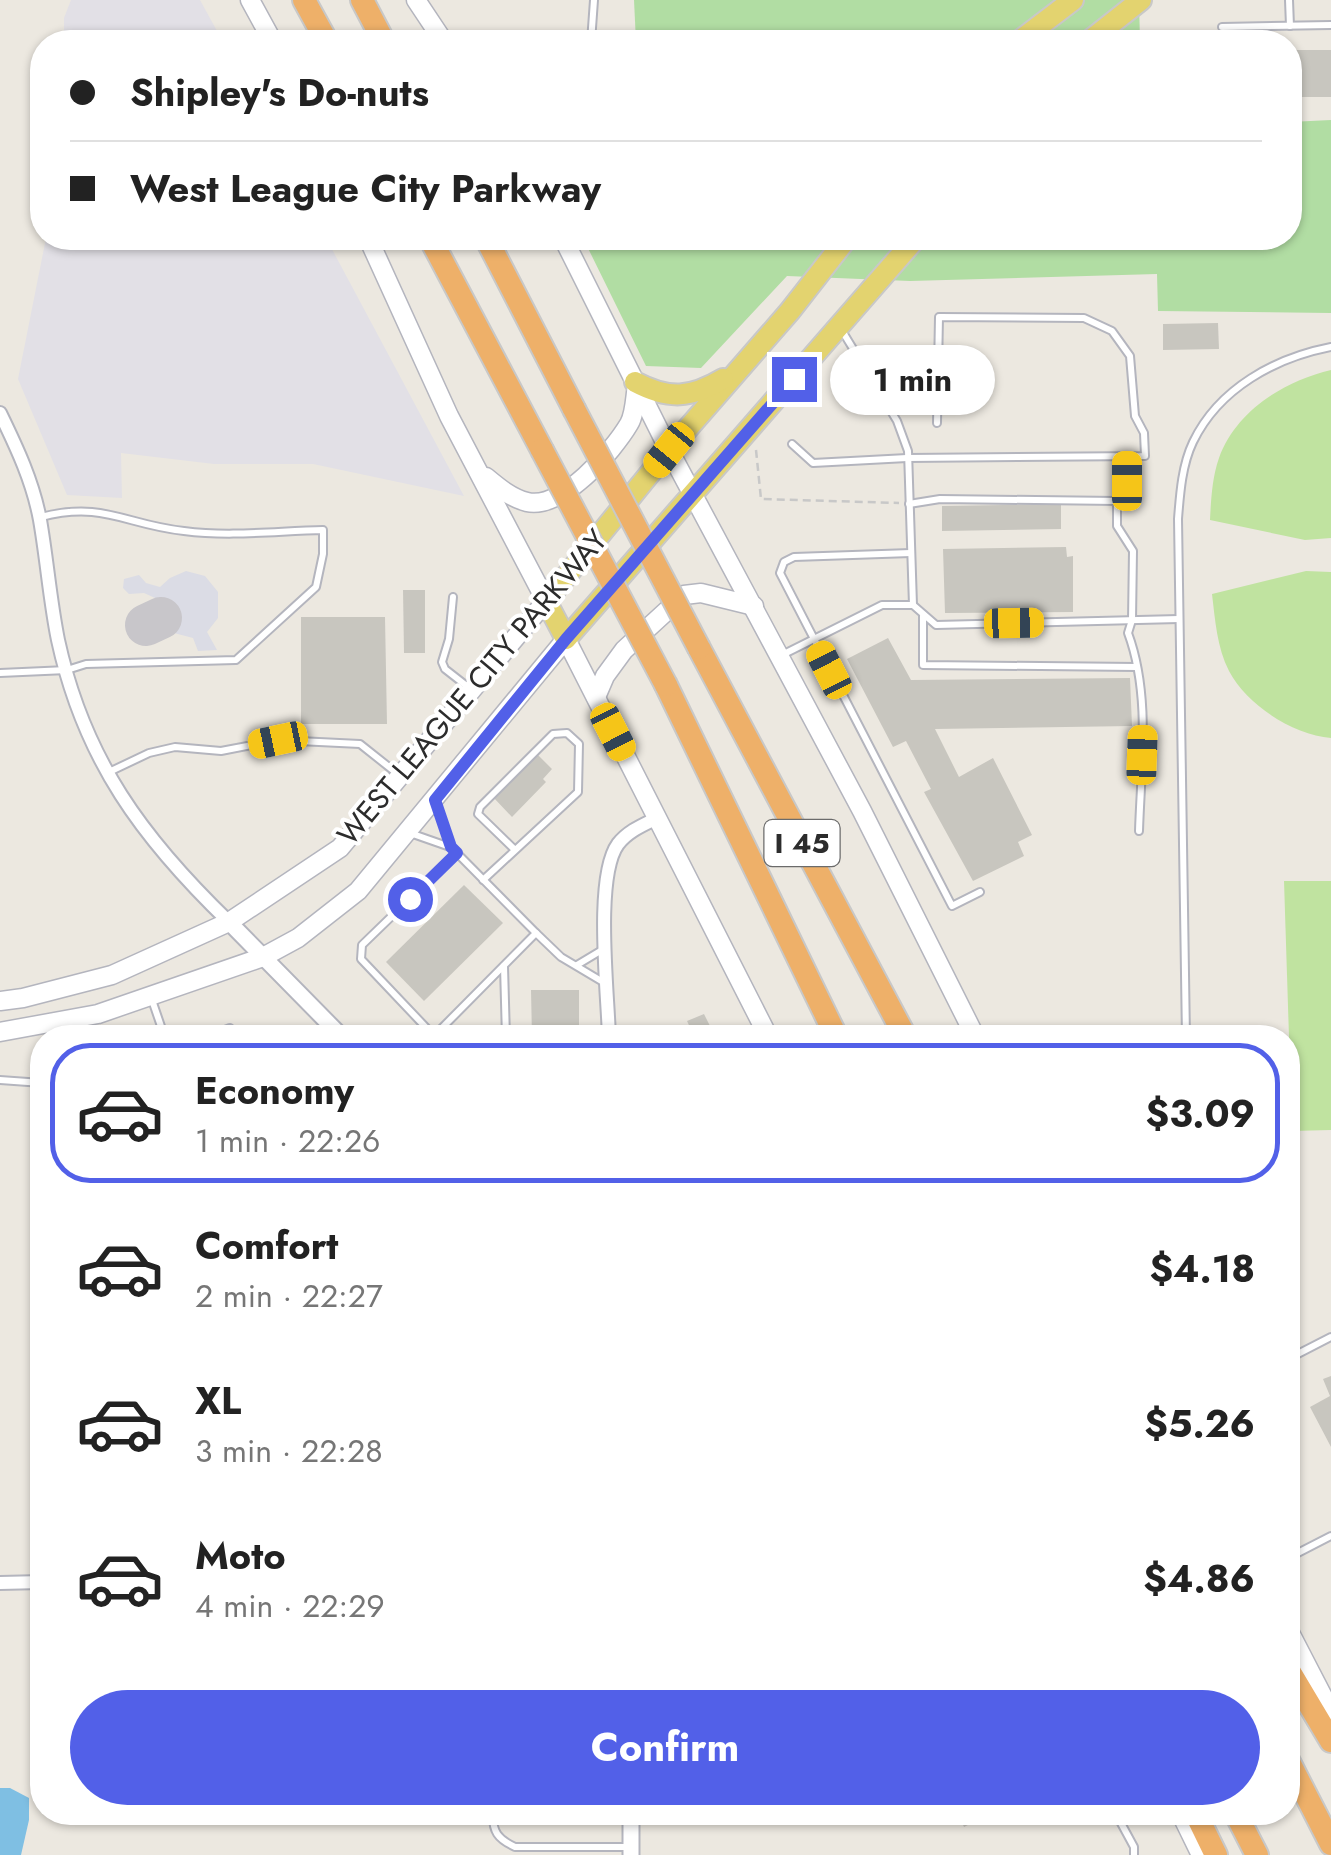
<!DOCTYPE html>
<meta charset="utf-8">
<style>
:root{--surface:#fff;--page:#f2f2f2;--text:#222;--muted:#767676;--line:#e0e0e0;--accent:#5260e8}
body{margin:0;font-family:Jost,sans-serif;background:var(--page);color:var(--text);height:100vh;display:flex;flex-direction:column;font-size:38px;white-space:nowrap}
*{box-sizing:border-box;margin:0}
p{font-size:32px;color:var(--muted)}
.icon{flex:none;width:55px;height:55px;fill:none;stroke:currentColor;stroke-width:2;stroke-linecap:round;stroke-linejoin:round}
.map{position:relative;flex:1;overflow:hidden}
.sheet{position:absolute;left:30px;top:1025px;width:1270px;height:800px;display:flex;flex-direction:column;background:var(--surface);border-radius:40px;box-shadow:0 2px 8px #0004}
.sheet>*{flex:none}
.banner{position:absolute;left:30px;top:30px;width:1272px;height:220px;border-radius:40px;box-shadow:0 2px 8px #0004;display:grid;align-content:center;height:220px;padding:0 40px;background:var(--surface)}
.end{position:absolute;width:45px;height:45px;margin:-22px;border:12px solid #5260e8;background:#fff;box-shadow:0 0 0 5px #fff}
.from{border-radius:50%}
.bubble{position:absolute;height:70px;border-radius:35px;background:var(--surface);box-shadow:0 2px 8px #0004;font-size:32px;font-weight:700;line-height:70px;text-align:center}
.car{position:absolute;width:30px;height:60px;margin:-30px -15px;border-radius:12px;box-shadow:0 0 8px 2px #0007;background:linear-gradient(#f5c518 24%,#345 0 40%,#f5c518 0 76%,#345 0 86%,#f5c518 0)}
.banner b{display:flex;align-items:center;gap:35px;height:95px;font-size:38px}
.banner b+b{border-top:2px solid var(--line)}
.banner i{width:25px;height:25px;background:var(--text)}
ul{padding:18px 0 0;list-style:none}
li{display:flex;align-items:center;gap:30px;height:140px;margin:0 20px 15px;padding:0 20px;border:5px solid transparent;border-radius:40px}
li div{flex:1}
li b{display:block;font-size:38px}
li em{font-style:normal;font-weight:700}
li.current{border-color:var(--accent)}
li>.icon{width:90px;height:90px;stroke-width:1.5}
.cta{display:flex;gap:20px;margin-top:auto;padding:20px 40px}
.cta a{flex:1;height:115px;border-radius:60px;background:var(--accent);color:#fff;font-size:40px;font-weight:700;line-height:115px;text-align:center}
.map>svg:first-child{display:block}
.industrial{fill:#e2e0e6}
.airport{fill:#dbdce5}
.green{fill:#b1dda3}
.pitch{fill:#c0e3a0}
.water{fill:#7fbfe3}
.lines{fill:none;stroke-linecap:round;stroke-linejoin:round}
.taxiway{stroke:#c8c6ca;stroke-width:42}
.building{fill:#c8c6bf}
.service-casing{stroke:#b4b5be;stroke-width:10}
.minor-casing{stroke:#b4b5be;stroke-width:16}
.tertiary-casing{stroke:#b4b5be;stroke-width:19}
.secondary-casing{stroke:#b4b5be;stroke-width:21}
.primary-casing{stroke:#c8c8c8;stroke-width:24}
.motorway-casing{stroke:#c8c8c8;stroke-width:26}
.path{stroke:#c8c8c8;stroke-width:2.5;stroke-dasharray:8 5;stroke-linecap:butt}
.service{stroke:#fff;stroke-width:6}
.minor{stroke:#fff;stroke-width:12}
.tertiary{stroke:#fff;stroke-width:15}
.secondary{stroke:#fff;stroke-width:18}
.primary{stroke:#e3d36f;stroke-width:20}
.motorway{stroke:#eeb069;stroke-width:22}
.motorway-bridge-casing{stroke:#c8c8c8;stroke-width:26;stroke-linecap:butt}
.motorway-bridge{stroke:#eeb069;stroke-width:22}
.route{stroke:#5260e8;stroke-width:12}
.labels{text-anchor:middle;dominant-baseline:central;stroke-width:8;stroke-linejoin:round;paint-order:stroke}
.shield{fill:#fff;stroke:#6b6b6b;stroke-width:2.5}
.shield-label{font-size:28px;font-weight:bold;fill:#2c2c2c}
.street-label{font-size:30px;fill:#2c2c2c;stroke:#fff}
</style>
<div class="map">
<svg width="1331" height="1855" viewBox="0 0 1331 1855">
<rect width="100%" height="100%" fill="#ece8e0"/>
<g class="industrial">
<path d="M71,0H200L223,42H64V18Z"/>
<path d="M46,238H326L464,496L313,464H214L121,453L122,498L67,495L18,379Z"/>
</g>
<path class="airport" d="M186,571L205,576L218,592V618L207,632L217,650L198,651L193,638L174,633L162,624L149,630L140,640H134L125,626L132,619L143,621L156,614L155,598L144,593L129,594L123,588L124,579L139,575L146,583L160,587L170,578Z"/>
<g class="green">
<path d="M634,0H1139L1140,42H636Z"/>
<path d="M1331,120V313L1158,311L1157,274L910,281L787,276L701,368L646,366L583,238H1290V122Z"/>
</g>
<g class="pitch">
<path d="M1331,370V538L1305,540L1210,520C1211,500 1212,478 1219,458C1236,411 1284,381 1331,370Z"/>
<path d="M1306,571L1331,572V738C1293,735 1247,705 1229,671C1217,648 1215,619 1212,594Z"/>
<path d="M1284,881H1331V1130L1292,1131Z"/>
</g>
<path class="water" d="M0,1788H10L29,1798V1820L21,1855H0Z"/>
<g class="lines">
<path class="taxiway" d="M146,625L161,618"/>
</g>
<g class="building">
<rect x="1290" y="50" width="41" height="47"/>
<path d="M1218,323L1219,349L1163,350V324Z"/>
<path d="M1061,504V529L942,531V506Z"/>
<path d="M1066,547L1067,557L1073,556V612L945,613L943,549Z"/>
<path d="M403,590H425V653H404Z"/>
<path d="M301,617H385L387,724H301Z"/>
<path d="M888,638L911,680L1130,678L1132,726L935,729L959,777L993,758L1032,835L1018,842L1024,856L973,881L924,792L931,789L906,741L893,747L847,659Z"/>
<path d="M538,755L552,769L543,779L546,782L512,817L493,797Z"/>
<path d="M464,885L503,923L424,1001L386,962Z"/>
<path d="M531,990H579V1038H532Z"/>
<path d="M704,1014L716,1038H695L687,1021Z"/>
<path d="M1331,1376V1447L1310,1407L1330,1396L1323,1379Z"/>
<path d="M957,1812H993L964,1827Z"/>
</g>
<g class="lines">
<g class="service-casing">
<g id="service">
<path d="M1289,0L1290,26"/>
<path d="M1222,27L1331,25"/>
<path d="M591,42L594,0"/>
<path d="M841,329L897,421L908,451L913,605"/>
<path d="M792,444L813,463L907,458L1145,456L1144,433L1135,416L1130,356L1112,331L1084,318L939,317L937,423"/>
<path d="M1117,501L1127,481V456"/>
<path d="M909,504L940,499L1117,501V526L1133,551L1132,620L1128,633C1151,695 1141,766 1139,831"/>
<path d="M911,553L794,557L784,562L780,573L952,906L980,892"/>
<path d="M453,597L449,639L442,662L445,669L468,687"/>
<path d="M923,616V665L1137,667"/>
<path d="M782,655L882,605H913L936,625L1179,619"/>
<path d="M0,673L67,670L86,664L236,660L316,587L323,554V530C277,531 230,537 184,531C126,525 104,501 41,517"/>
<path d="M109,772L149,753L175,747L221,751L278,740L360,744L399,775"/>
<path d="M410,833L450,847"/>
<path d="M483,880L578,792L579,744L567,733L553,734L480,807L478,814L515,850"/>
<path d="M536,933L561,957L603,982"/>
<path d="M577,965L602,950"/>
<path d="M504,966L506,1038"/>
<path d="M151,997L165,1038"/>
<path d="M434,1036L361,959L362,945L457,853"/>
<path d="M204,1038L230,1028L239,1038"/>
<path d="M432,1038L536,933L451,847L436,803"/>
<path d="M1186,1038L1178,519C1180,493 1182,465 1193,442C1219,388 1275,358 1331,347"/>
<path d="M0,1080L42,1083"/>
<path d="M1288,1359L1331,1337"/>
<path d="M1288,1558L1331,1536"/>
<path d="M493,1812C492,1832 498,1839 515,1847H630"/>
<path d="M1115,1812L1134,1847V1855"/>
</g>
</g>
<g class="minor-casing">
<g id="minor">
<path d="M0,413C17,448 33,482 40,520C47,560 50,601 58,640C84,760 143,839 229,922"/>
<path d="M609,1038C608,994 594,877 618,844C628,831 643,825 657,818"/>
<path d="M0,1583L42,1582"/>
</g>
</g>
<g class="tertiary-casing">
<g id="tertiary">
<path d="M229,922L343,1038"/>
<path d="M631,1812V1855"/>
</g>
</g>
<g class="secondary-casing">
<g id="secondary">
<path d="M250,0L273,42"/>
<path d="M416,0L444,42"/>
<path d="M563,238L669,450L862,811L976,1038"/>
<path d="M486,477C498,487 511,498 527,502C562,510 613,451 629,424C635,414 635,397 637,385"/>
<path d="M596,697L605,676L624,650L684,595L701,593L754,606"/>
<path d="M0,1001L23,998L112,975L229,922L340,848L546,601L449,416L368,238"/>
<path d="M0,1032L98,1014L263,957L298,938L358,891L566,639L769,1038"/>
<path d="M1288,1629L1331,1712"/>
<path d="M1180,1812L1201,1855"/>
</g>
</g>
<g class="primary-casing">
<g id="primary">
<path d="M1018,42L1073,0"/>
<path d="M1088,42L1141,0"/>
<path d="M847,238L790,311L669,450L546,601L566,639L916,238"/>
<path d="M635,382C669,400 691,398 723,379"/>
</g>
</g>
<g class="motorway-casing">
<g id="motorway">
<path d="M304,0L327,42"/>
<path d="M362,0L384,42"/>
<path d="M430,238L542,450"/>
<path d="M486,238L574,409"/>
<path d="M699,648L906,1038"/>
<path d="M666,685L837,1038"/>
<path d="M1288,1669L1331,1741"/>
<path d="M1288,1760L1331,1844"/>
<path d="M1195,1812L1216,1855"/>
<path d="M1235,1812L1257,1855"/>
</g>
</g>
<path class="path" d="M756,450L761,499L899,503"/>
<use href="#service" class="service"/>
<use href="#minor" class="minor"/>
<use href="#tertiary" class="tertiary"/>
<use href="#secondary" class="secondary"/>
<use href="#primary" class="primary"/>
<use href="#motorway" class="motorway"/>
<g class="motorway-bridge-casing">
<g id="motorway-bridge">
<path d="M574,409L699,648"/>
<path d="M542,450L666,685"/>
</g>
</g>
<use href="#motorway-bridge" class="motorway-bridge"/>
</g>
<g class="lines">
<path class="route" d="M410,899L457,853L451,847L435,800L566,639L794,379"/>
</g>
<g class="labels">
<rect class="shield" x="764.5" y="820" width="75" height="46" rx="8"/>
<g class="shield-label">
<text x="802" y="843">I 45</text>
</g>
<g class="street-label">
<text transform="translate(472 687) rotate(-50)">WEST LEAGUE CITY PARKWAY</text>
</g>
</g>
</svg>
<i class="end from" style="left:410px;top:899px"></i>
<i class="end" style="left:794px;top:379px"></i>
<div class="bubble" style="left:830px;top:345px;width:165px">1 min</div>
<i class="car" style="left:669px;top:450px;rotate:219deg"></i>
<i class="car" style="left:1127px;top:481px;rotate:0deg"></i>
<i class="car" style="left:1014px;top:623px;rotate:89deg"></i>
<i class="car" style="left:829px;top:670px;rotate:333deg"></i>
<i class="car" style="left:613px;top:732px;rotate:153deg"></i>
<i class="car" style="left:278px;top:740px;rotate:258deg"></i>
<i class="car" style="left:1142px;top:755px;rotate:2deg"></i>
<div class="banner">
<b><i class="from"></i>Shipley's Do-nuts</b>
<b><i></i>West League City Parkway</b>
</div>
<section class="sheet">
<ul>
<li class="current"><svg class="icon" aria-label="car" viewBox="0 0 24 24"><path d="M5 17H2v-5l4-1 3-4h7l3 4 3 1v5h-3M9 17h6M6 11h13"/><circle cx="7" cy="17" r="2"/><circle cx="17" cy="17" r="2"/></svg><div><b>Economy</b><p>1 min · 22:26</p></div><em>$3.09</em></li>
<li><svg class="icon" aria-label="car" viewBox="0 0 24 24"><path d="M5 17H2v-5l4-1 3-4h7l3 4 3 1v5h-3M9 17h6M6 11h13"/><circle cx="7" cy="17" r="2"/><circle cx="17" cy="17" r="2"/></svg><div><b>Comfort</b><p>2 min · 22:27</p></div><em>$4.18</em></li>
<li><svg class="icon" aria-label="car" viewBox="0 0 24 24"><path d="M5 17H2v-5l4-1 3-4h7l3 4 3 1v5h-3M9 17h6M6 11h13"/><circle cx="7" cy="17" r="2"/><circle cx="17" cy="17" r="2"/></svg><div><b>XL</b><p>3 min · 22:28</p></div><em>$5.26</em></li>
<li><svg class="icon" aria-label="car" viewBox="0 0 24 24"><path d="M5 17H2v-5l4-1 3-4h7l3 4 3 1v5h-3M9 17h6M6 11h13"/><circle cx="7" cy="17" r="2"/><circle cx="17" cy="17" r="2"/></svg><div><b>Moto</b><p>4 min · 22:29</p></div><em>$4.86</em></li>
</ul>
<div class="cta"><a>Confirm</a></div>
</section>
</div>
